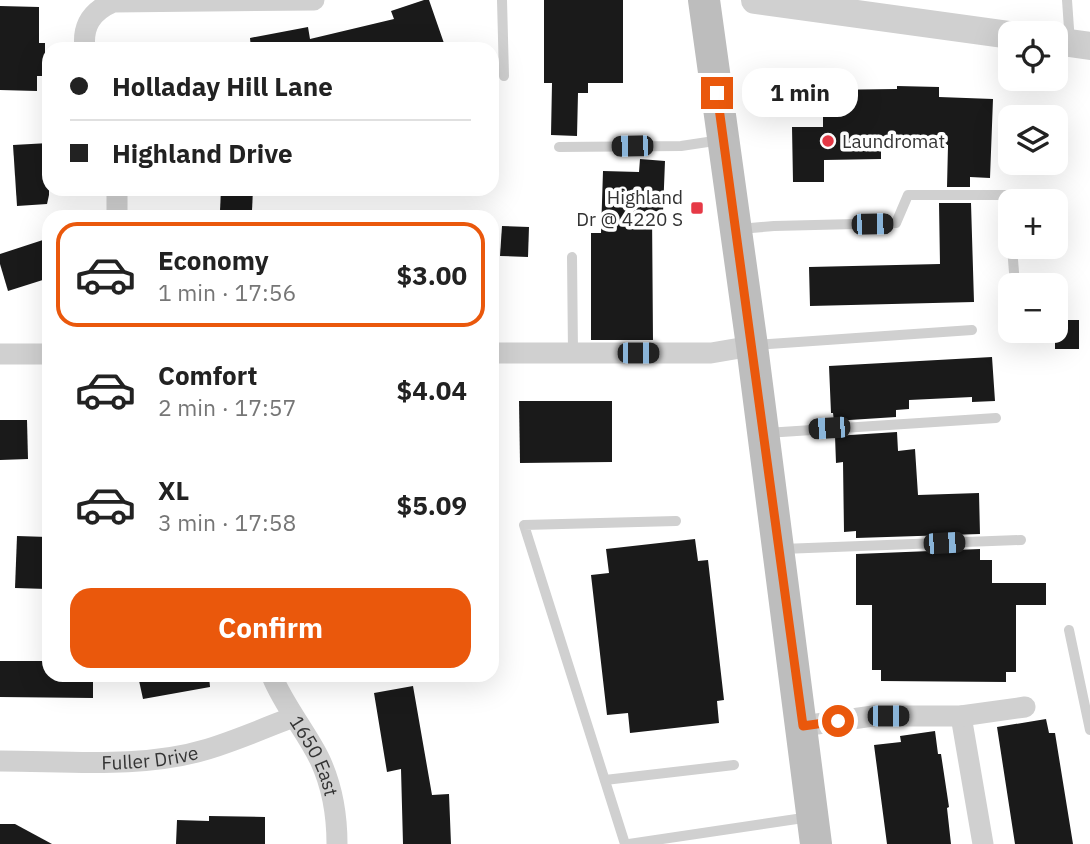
<!DOCTYPE html>
<meta charset="utf-8">
<style>
:root{--surface:#fff;--page:#f6f6f6;--text:#222;--muted:#767676;--line:#e0e0e0;--accent:#ea580c}
body{margin:0;font-family:"IBM Plex Sans",sans-serif;background:var(--page);color:var(--text);height:100vh;display:flex;flex-direction:column;font-size:26px;white-space:nowrap}
*{box-sizing:border-box;margin:0}
p{font-size:23px;color:var(--muted)}
.icon{flex:none;width:38px;height:38px;fill:none;stroke:currentColor;stroke-width:2;stroke-linecap:round;stroke-linejoin:round}
.map{position:relative;flex:1;overflow:hidden}
.panel{position:absolute;left:42px;top:210px;width:457px;height:472px;display:flex;flex-direction:column;background:var(--surface);border-radius:21px;box-shadow:0 7px 28px #0002}
.panel>*{flex:none}
.hud{position:absolute;left:42px;top:42px;width:457px;height:154px;border-radius:21px;box-shadow:0 7px 28px #0002;display:grid;align-content:center;height:154px;padding:0 28px;background:var(--surface)}
.tools{position:absolute;left:998px;top:21px;display:grid;gap:14px}
.tools a{display:grid;place-items:center;width:70px;height:70px;border-radius:14px;background:var(--surface);box-shadow:0 7px 28px #0002;font-size:35px}
.end{position:absolute;width:32px;height:32px;margin:-16px;border:9px solid #ea580c;background:#fff;box-shadow:0 0 0 4px #fff}
.from{border-radius:50%}
.bubble{position:absolute;height:49px;border-radius:21px;background:var(--surface);box-shadow:0 7px 28px #0002;font-size:23px;font-weight:800;line-height:49px;text-align:center}
.car{position:absolute;width:21px;height:42px;margin:-21px -10px;border-radius:9px;box-shadow:0 0 5px 2px #0007;background:linear-gradient(#222 24%,#8ab4d8 0 40%,#222 0 76%,#8ab4d8 0 86%,#222 0)}
.hud b{display:flex;align-items:center;gap:24px;height:66px;font-size:26px}
.hud b+b{border-top:2px solid var(--line)}
.hud i{width:18px;height:18px;background:var(--text)}
ul{padding:12px 0 0;list-style:none}
li{display:flex;align-items:center;gap:21px;height:105px;margin:0 14px 10px;padding:0 14px;border:4px solid transparent;border-radius:21px}
li div{flex:1}
li b{display:block;font-size:26px}
li em{font-style:normal;font-weight:800}
li.selected{border-color:var(--accent)}
li>.icon{width:63px;height:63px;stroke-width:1.5}
.action{display:flex;gap:14px;margin-top:auto;padding:14px 28px}
.action a{flex:1;height:80px;border-radius:21px;background:var(--accent);color:#fff;font-size:28px;font-weight:800;line-height:80px;text-align:center}
.map>svg:first-child{display:block}
.building{fill:#1a1a1a}
.lines{fill:none;stroke-linecap:round;stroke-linejoin:round}
.service{stroke:#d0d0d0;stroke-width:10}
.minor{stroke:#d0d0d0;stroke-width:21}
.tertiary{stroke:#d0d0d0;stroke-width:28}
.secondary{stroke:#bdbdbd;stroke-width:32}
.route{stroke:#ea580c;stroke-width:9}
.poi-dot{fill:#e63946;stroke:#fff;stroke-width:2.5}
.labels{text-anchor:middle;dominant-baseline:central;stroke-width:7;stroke-linejoin:round;paint-order:stroke}
.poi-label{font-size:19px;fill:#333;stroke:#fff;text-anchor:start}
.street-label{font-size:19px;fill:#333;stroke:#fff}
</style>
<div class="map">
<svg width="1090" height="844" viewBox="0 0 1090 844">
<rect width="100%" height="100%" fill="#fff"/>
<g class="building">
<path d="M424,0H429L446,49H251L250,38L308,27L310,39L394,19L391,11Z"/>
<path d="M544,0H623V83H588V93H578L577,136L551,135L552,83H544Z"/>
<path d="M0,6L39,7V43H45V76H37V91L0,90Z"/>
<path d="M897,86L939,87V97L993,99L990,178L970,177V187H947L948,145L881,144V159L824,160V182H793L792,127H823V90L897,89Z"/>
<path d="M49,143V195L47,204L17,206L13,145Z"/>
<path d="M640,159L665,161L663,212L652,211L653,340H591V233H601L603,171L639,172Z"/>
<path d="M221,189H253L252,211H220Z"/>
<path d="M939,203H971L974,302L810,306L809,267L940,264Z"/>
<path d="M502,226L529,227L528,257L500,256Z"/>
<path d="M49,238V278L8,291L0,264V254Z"/>
<rect x="1055" y="320" width="24" height="29"/>
<path d="M992,357L995,401L972,402V397L909,400V409L896,410V417L834,421L833,413H831L829,366Z"/>
<path d="M519,401H612V462L520,463Z"/>
<path d="M0,420H27L28,459L0,460Z"/>
<path d="M897,432L898,451L915,449L918,495L979,493L980,534L856,538V531L844,532L843,462L836,463L835,436Z"/>
<path d="M17,536L48,537L47,589L15,588Z"/>
<path d="M695,539L698,561L708,560L724,700L717,701L719,723L630,733L628,713L607,715L591,575L609,573L606,549Z"/>
<path d="M980,549V560H992V583H1046V605H1016V672H1006V682L881,681V670H872V605H856V554Z"/>
<path d="M0,661H49V676H93V698L0,697Z"/>
<path d="M138,676H209L210,687L143,699Z"/>
<path d="M413,686L432,795L449,794L451,844H403L401,769L387,772L374,693Z"/>
<path d="M1046,719L1049,733H1055L1073,844H1015L997,727Z"/>
<path d="M935,731L938,754H941L949,807L947,808L951,844H887L874,745L901,742L900,736Z"/>
<path d="M209,816L265,817V844H176L177,820L209,821Z"/>
<path d="M0,824H15L52,844H0Z"/>
</g>
<g class="lines">
<g class="service">
<path d="M502,0L504,76"/>
<path d="M1067,0L1070,43"/>
<path d="M559,147L681,146L721,140"/>
<path d="M739,229L774,226L896,223L908,195H1008L1010,213"/>
<path d="M1012,247L1015,285"/>
<path d="M572,257L573,353"/>
<path d="M755,345L972,330"/>
<path d="M766,433L996,418"/>
<path d="M782,549L1021,540"/>
<path d="M1069,630L1090,730"/>
<path d="M605,780L734,765"/>
<path d="M625,844L524,525L676,521"/>
<path d="M629,844L810,817"/>
</g>
<g class="minor">
<path d="M85,49C82,26 92,11 113,2L314,0"/>
<path d="M117,217V189"/>
<path d="M492,353H711L752,346"/>
<path d="M0,354H49"/>
<path id="s1" d="M272,676C284,706 306,731 320,760C332,786 337,815 337,844"/>
<path d="M961,716L983,844"/>
<path d="M803,726L873,716H961L1025,707"/>
<path id="s2" d="M0,761C68,761 142,769 208,749C237,740 265,728 293,717"/>
</g>
<g class="tertiary">
<path d="M755,0L1010,35"/>
<path d="M1055,41L1090,46"/>
</g>
<path class="secondary" d="M704,0L752,346L816,844"/>
</g>
<g class="lines">
<path class="route" d="M717,93L803,726L838,721"/>
</g>
<g class="poi-dot">
<circle cx="828" cy="141" r="7"/>
<rect x="690" y="201" width="14" height="14" rx="3.5"/>
</g>
<g class="labels">
<g class="poi-label">
<text x="842" y="141">Laundromat</text>
<text x="683" y="197" text-anchor="end">Highland<tspan x="683" dy="22">Dr @ 4220 S</tspan></text>
</g>
<g class="street-label">
<text stroke="none"><textPath href="#s2" startOffset="150">Fuller Drive</textPath></text>
<text stroke="none"><textPath href="#s1" startOffset="91">1650 East</textPath></text>
</g>
</g>
</svg>
<div class="tools">
<a><svg class="icon" aria-label="locate" viewBox="0 0 24 24"><circle cx="12" cy="12" r="6"/><path d="M12 2v4M12 18v4M2 12h4M18 12h4"/></svg></a>
<a><svg class="icon" aria-label="layers" viewBox="0 0 24 24"><path d="M12 4l9 5-9 5-9-5zM3 14l9 5 9-5"/></svg></a>
<a>+</a>
<a>−</a>
</div>
<i class="end from" style="left:838px;top:721px"></i>
<i class="end" style="left:717px;top:93px"></i>
<div class="bubble" style="left:742px;top:68px;width:116px">1 min</div>
<i class="car" style="left:632px;top:146px;rotate:269deg"></i>
<i class="car" style="left:872px;top:224px;rotate:89deg"></i>
<i class="car" style="left:638px;top:353px;rotate:90deg"></i>
<i class="car" style="left:829px;top:428px;rotate:266deg"></i>
<i class="car" style="left:944px;top:543px;rotate:87deg"></i>
<i class="car" style="left:888px;top:716px;rotate:90deg"></i>
<div class="hud">
<b><i class="from"></i>Holladay Hill Lane</b>
<b><i></i>Highland Drive</b>
</div>
<section class="panel">
<ul>
<li class="selected"><svg class="icon" aria-label="car" viewBox="0 0 24 24"><path d="M5 17H2v-5l4-1 3-4h7l3 4 3 1v5h-3M9 17h6M6 11h13"/><circle cx="7" cy="17" r="2"/><circle cx="17" cy="17" r="2"/></svg><div><b>Economy</b><p>1 min · 17:56</p></div><em>$3.00</em></li>
<li><svg class="icon" aria-label="car" viewBox="0 0 24 24"><path d="M5 17H2v-5l4-1 3-4h7l3 4 3 1v5h-3M9 17h6M6 11h13"/><circle cx="7" cy="17" r="2"/><circle cx="17" cy="17" r="2"/></svg><div><b>Comfort</b><p>2 min · 17:57</p></div><em>$4.04</em></li>
<li><svg class="icon" aria-label="car" viewBox="0 0 24 24"><path d="M5 17H2v-5l4-1 3-4h7l3 4 3 1v5h-3M9 17h6M6 11h13"/><circle cx="7" cy="17" r="2"/><circle cx="17" cy="17" r="2"/></svg><div><b>XL</b><p>3 min · 17:58</p></div><em>$5.09</em></li>
</ul>
<div class="action"><a>Confirm</a></div>
</section>
</div>
